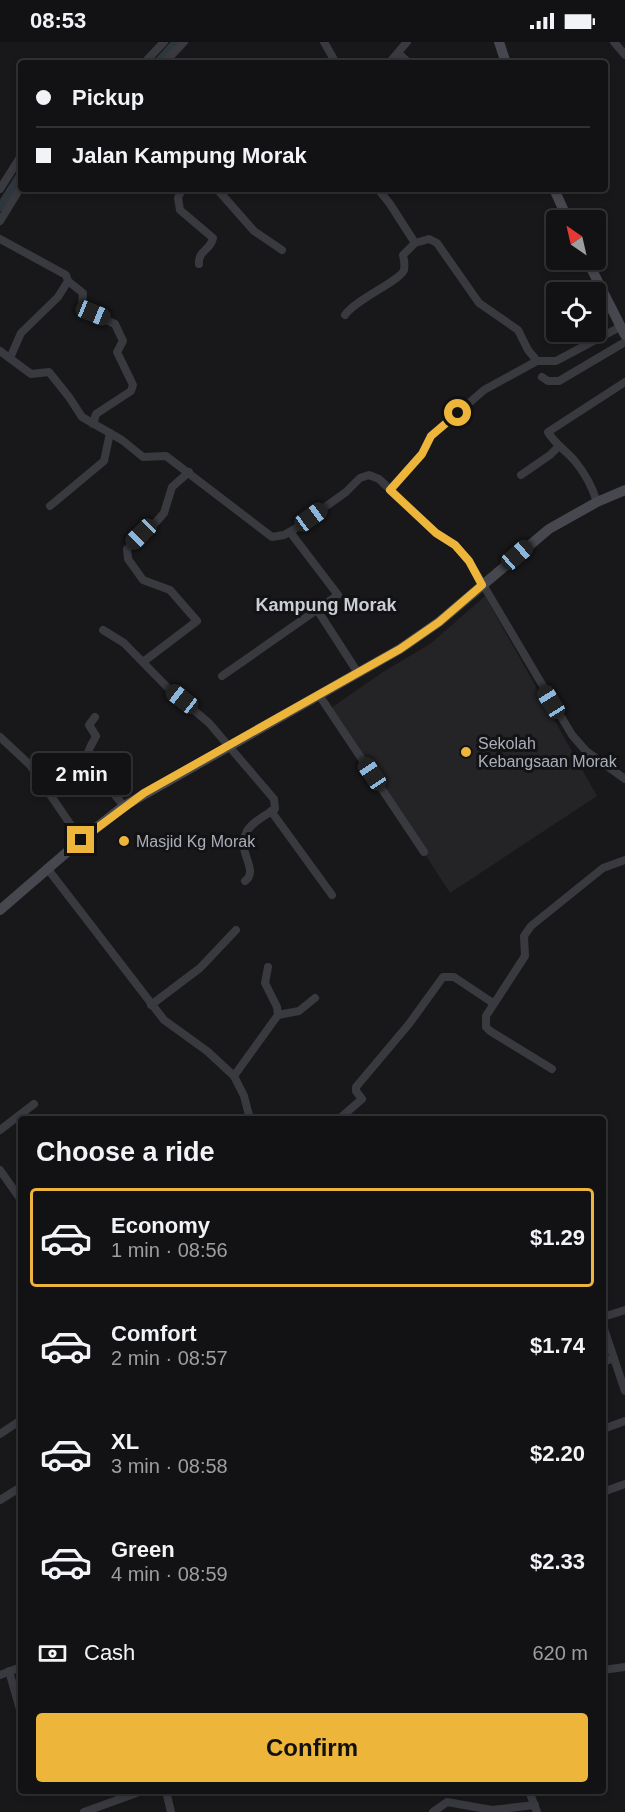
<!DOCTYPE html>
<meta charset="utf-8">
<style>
:root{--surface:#121214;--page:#1f2022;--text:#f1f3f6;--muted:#9c9ea0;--line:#313234;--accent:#eeb53b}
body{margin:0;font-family:Helvetica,sans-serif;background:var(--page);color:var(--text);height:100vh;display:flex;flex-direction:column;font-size:22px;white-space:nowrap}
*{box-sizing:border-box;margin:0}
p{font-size:20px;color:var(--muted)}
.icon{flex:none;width:33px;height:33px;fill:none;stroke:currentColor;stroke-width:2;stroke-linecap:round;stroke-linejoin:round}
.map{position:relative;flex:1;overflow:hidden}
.drawer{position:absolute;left:18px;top:1074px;width:588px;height:678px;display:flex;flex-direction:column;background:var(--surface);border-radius:6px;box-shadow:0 3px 9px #0003,0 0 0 2px var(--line)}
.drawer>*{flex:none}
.banner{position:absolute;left:18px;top:18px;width:590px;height:132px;border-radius:6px;box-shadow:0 3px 9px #0003,0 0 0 2px var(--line);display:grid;align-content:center;height:132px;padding:0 18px;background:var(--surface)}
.needle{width:39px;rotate:326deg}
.tools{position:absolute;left:546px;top:168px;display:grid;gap:12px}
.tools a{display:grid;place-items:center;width:60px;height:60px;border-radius:6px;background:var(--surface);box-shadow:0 3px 9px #0003,0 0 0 2px var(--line);font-size:30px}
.end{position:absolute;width:27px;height:27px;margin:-14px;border:8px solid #eeb53b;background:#111;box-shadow:0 0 0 3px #111}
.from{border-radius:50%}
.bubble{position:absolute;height:42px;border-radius:6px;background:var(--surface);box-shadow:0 3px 9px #0003,0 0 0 2px var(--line);font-size:20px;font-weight:800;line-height:42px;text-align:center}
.car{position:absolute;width:18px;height:36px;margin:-18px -9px;border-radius:8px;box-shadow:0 0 4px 2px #0007;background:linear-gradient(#222 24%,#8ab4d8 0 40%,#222 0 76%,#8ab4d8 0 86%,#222 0)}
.banner b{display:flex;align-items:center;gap:21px;height:57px;font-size:22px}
.banner b+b{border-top:2px solid var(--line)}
.banner i{width:15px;height:15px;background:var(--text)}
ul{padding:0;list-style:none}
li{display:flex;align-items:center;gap:18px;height:99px;margin:0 12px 9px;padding:0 6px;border:3px solid transparent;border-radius:6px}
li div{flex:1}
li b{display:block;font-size:22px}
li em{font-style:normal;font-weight:800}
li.active{border-color:var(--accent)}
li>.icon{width:54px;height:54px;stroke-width:1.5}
h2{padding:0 18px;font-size:27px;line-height:72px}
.pay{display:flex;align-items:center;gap:15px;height:66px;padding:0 18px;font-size:22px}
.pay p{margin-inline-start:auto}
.action{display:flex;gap:12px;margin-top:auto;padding:12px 18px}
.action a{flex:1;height:69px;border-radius:6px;background:var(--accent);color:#111;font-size:24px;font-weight:800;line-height:69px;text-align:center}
.status{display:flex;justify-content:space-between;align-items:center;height:42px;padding:0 30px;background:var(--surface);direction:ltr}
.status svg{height:16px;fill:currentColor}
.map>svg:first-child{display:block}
.built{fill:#242427}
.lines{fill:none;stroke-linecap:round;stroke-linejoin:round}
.canal{stroke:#2e363e;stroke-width:8}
.minor{stroke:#393a3f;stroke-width:8}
.secondary{stroke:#47484f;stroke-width:10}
.route{stroke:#eeb53b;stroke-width:8}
.poi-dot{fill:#eeb53b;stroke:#131315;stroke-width:2}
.labels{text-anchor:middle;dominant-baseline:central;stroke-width:6;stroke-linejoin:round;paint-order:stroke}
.poi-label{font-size:16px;fill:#aaaeb9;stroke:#131315;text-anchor:start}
.neighbourhood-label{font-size:18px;font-weight:bold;fill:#cbced5;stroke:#131315}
</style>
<div class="status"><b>08:53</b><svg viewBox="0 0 49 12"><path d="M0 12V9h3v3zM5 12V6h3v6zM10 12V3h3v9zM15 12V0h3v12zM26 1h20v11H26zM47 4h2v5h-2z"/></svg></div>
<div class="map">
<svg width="625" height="1770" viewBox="0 0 625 1770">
<rect width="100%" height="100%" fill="#18181a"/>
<path class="built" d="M485,554L597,754L450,851L331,666L383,630L430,602Z"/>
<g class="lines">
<g class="canal">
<path d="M157,21L176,0"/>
<path d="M0,165L21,132"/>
</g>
<g class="minor">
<path d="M324,0L336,21"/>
<path d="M614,0L625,13"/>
<path d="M398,11L409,21"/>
<path d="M144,21L164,0"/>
<path d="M164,21L184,0"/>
<path d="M389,21L407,0"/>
<path d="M0,147L21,114"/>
<path d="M182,147L178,156L180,168L213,196C211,208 198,208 199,222"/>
<path d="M217,147L254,189L282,208"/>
<path d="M378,147L390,162L415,201L429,197L437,201L479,261L518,288L528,308L537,319"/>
<path d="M0,179L21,145"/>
<path d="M0,197L66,233L68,239L58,255L21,291L10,316"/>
<path d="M68,239L83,251L82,265L84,268L115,282L123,299L117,310L133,343L131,349L96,372L93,382"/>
<path d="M345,273C356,257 400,239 404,228C405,223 404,217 403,213L415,201"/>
<path d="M0,309L31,332L49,330L69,355L82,375L122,398L143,415L166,414L272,495L284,493L293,488L346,450L360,436L369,433L379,437L436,491L455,503L469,519L572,693L586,709L625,737"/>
<path d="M542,335L548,339H559L625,300"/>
<path d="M521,433L550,413L559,404"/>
<path d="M390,448L422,412L431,394L484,348L537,319H556L620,285"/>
<path d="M597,460C592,444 585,431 574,418C565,408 554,401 548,390L625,340"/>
<path d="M50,464L104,419L110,391"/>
<path d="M318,569L358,631"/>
<path d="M103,588L124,601L169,647L209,681L274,757L275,767C266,773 250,781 246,791C236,810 260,828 245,839"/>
<path d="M143,620L197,579L170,548L143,538L128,517L127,507L157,479L164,471L172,445L189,430"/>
<path d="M222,634L338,553L290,490"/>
<path d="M319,653L424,810"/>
<path d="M95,675L89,683L96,694C94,699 88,707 88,712C89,724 116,754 124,764"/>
<path d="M0,695L30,723L81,798"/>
<path d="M271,769L332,853"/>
<path d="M47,826L164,978L207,1009L234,1034L244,1054L250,1077"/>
<path d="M151,963L200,926L236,888"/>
<path d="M278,973L299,969L315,956"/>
<path d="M552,1027L490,989L486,985V974L525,914L524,894L531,884L603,826L625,818"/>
<path d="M234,1034L278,973L277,965L265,941L268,925"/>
<path d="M339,1077L362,1057L356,1049V1045L409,982L443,935H454L493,961"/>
<path d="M0,1088L34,1062"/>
<path d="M0,1128L21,1158"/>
<path d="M603,1275L625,1268"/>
<path d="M603,1284L625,1349"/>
<path d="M603,1320L614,1316"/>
<path d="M603,1387L625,1379"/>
<path d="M0,1392L21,1378"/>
<path d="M603,1450L625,1442"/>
<path d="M0,1458L21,1445"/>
<path d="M603,1628L625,1625"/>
<path d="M9,1629L21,1671"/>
<path d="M0,1633L21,1625"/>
<path d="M166,1749L171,1770"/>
<path d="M529,1749L537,1770"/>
<path d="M84,1770L142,1749"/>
<path d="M433,1770L447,1760L492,1768L535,1763"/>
</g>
<g class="secondary">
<path d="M499,0L506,21"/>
<path d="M554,147L568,178"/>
<path d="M587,218L625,293"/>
<path d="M0,868L81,798L124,764L400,607L439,580L549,487L597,460L625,448"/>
</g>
</g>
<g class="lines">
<path class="route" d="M81,798L144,751L400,607L439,580L482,543L469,519L455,503L436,491L390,448L422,412L431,394L458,371"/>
</g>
<g class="poi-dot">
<circle cx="466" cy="710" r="6"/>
<circle cx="124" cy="799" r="6"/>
</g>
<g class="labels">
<g class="poi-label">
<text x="478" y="701">Sekolah<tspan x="478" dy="18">Kebangsaan Morak</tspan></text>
<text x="136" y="799">Masjid Kg Morak</text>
</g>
<g class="neighbourhood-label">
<text x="326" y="563">Kampung Morak</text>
</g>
</g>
</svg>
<div class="tools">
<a><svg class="needle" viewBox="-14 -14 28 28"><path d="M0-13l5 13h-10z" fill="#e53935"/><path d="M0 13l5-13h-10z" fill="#9c9ea0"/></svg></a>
<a><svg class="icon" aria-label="locate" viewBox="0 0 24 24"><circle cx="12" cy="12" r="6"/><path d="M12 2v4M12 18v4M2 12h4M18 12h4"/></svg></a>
</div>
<i class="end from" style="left:458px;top:371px"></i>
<i class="end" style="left:81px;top:798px"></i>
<div class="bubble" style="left:32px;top:711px;width:99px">2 min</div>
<i class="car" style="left:93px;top:271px;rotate:112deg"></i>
<i class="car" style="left:311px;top:475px;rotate:54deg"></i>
<i class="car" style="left:141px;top:492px;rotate:225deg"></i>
<i class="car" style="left:517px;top:513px;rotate:49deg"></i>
<i class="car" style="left:182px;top:657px;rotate:308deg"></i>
<i class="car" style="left:551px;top:660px;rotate:328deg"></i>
<i class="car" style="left:372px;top:732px;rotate:326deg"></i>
<div class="banner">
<b><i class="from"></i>Pickup</b>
<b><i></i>Jalan Kampung Morak</b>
</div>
<section class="drawer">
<h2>Choose a ride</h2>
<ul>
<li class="active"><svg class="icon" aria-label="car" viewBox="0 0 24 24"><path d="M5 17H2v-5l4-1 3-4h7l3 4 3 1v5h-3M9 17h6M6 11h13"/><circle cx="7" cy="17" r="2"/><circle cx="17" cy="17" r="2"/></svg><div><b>Economy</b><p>1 min · 08:56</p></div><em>$1.29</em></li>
<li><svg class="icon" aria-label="car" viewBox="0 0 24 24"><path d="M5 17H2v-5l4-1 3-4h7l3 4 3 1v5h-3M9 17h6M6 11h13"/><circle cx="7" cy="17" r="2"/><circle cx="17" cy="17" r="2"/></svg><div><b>Comfort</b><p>2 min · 08:57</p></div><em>$1.74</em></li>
<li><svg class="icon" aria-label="car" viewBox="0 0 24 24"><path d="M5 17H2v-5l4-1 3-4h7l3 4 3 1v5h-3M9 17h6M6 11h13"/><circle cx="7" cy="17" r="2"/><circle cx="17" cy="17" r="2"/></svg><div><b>XL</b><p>3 min · 08:58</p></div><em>$2.20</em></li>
<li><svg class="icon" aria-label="car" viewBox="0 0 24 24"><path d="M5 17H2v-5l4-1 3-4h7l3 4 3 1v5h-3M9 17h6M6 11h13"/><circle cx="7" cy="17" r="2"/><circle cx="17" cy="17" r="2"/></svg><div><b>Green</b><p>4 min · 08:59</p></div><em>$2.33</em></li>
</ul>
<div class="pay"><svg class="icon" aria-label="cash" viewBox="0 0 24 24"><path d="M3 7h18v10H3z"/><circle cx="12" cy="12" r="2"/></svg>Cash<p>620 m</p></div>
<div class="action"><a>Confirm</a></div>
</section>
</div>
